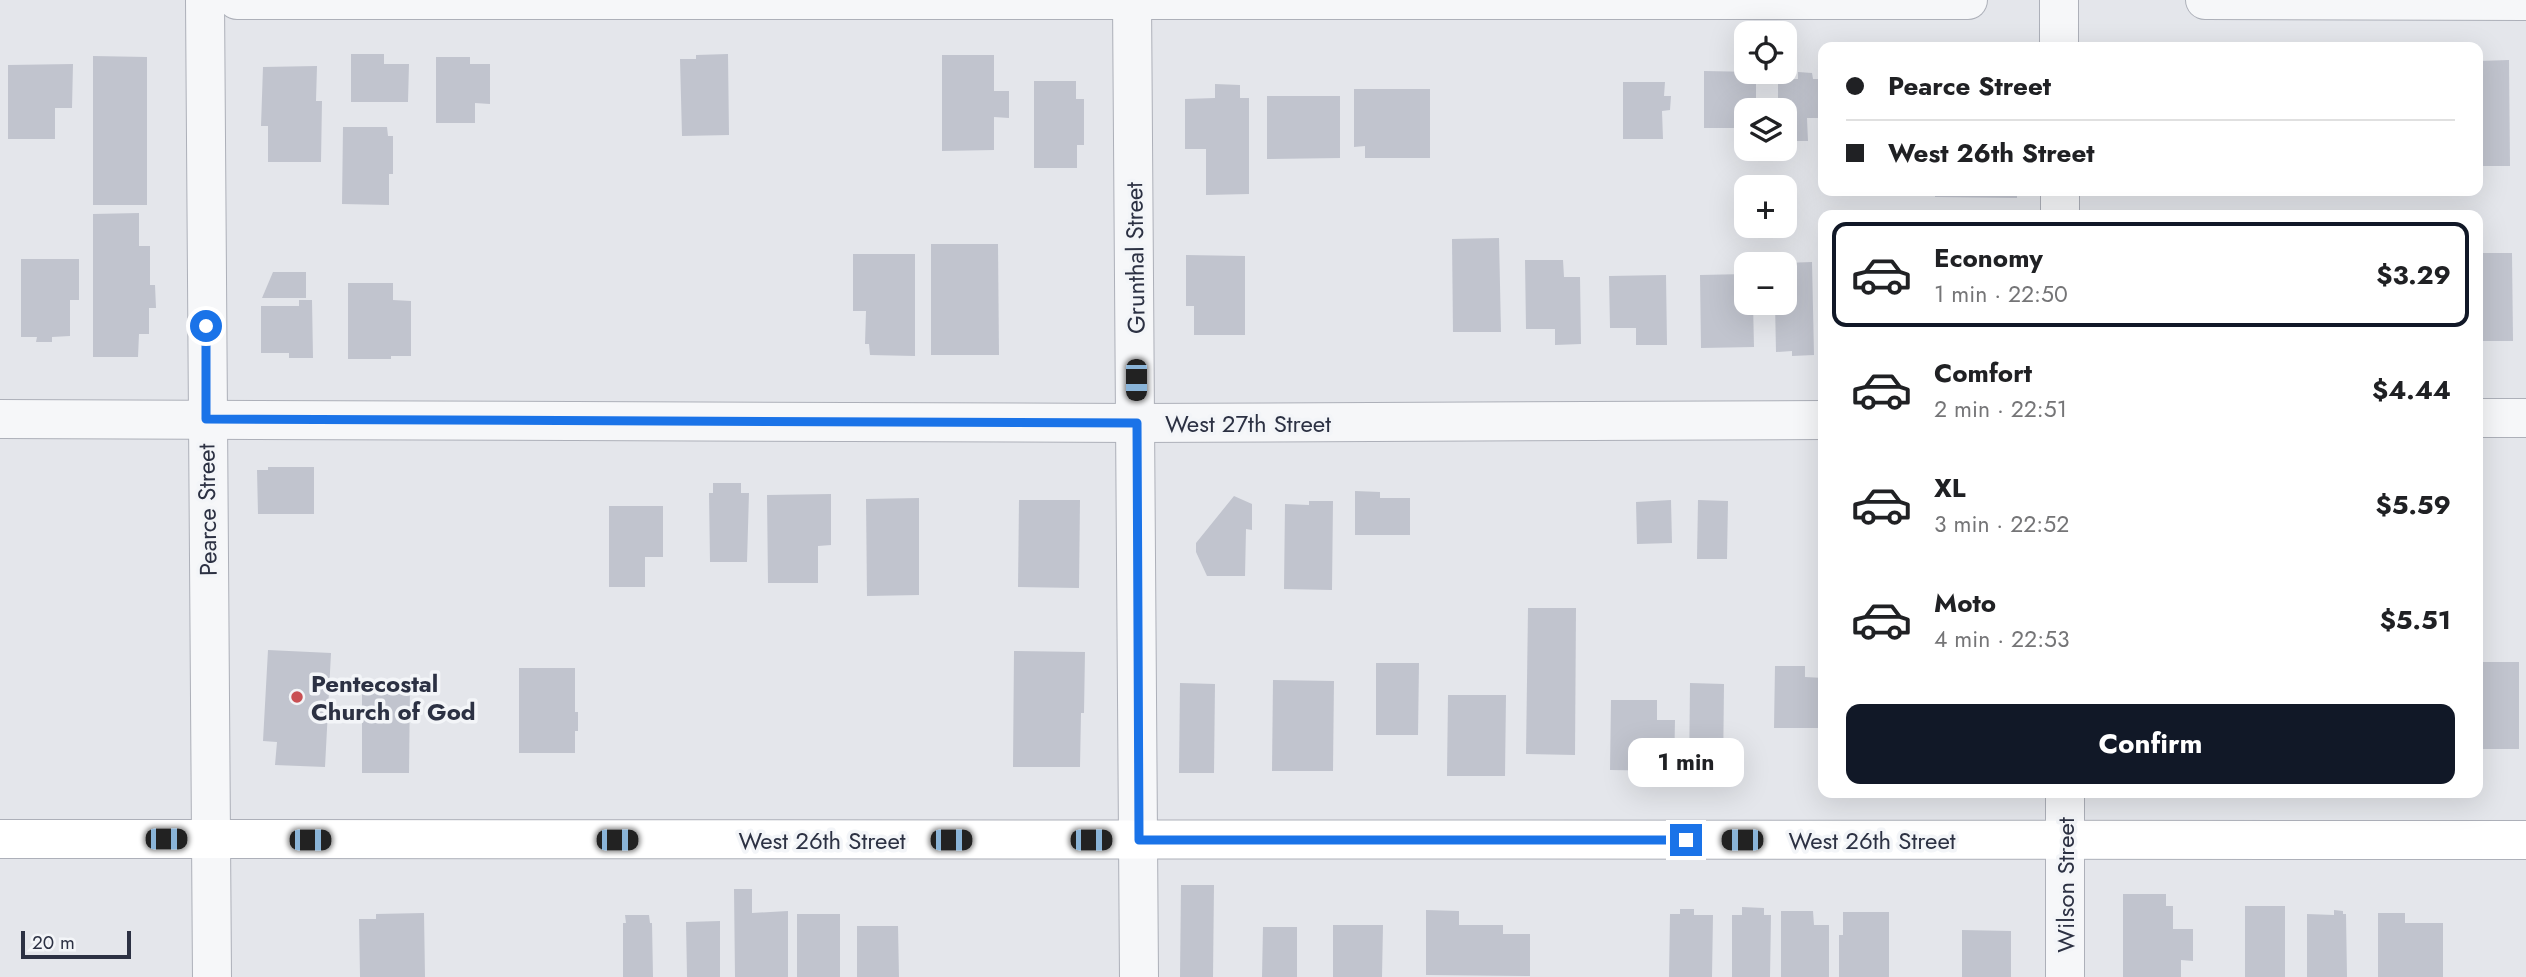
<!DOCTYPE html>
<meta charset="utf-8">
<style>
:root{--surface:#fff;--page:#f2f2f2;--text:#202124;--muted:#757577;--line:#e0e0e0;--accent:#111827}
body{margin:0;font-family:Jost,sans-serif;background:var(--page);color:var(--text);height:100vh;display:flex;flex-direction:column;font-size:26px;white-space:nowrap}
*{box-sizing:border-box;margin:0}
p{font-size:23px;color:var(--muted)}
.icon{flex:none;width:38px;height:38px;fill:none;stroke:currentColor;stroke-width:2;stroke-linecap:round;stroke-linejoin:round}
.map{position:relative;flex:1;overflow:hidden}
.details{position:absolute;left:1818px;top:210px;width:665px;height:588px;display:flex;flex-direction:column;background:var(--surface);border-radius:14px;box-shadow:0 7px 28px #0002}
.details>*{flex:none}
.top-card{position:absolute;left:1818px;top:42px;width:665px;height:154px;border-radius:14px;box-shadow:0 7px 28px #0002;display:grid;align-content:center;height:154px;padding:0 28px;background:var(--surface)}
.tools{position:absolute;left:1734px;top:21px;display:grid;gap:14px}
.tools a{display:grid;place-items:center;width:63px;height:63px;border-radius:14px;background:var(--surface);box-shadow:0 7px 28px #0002;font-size:35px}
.scale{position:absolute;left:21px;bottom:18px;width:110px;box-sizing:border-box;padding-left:7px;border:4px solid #2c3143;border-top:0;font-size:19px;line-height:24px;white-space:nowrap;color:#2c3143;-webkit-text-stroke:5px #f3f5f8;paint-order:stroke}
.end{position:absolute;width:32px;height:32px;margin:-16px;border:9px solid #1a73e8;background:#fff;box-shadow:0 0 0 4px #fff}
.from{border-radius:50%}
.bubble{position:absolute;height:49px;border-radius:14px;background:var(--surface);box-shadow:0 7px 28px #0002;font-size:23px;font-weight:700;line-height:49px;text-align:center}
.car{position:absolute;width:21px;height:42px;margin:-21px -10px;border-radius:9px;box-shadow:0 0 5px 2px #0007;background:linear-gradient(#222 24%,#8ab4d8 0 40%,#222 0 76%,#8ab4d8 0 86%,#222 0)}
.top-card b{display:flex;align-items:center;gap:24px;height:66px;font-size:26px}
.top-card b+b{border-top:2px solid var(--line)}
.top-card i{width:18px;height:18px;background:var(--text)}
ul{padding:12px 0 0;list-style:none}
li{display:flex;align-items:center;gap:21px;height:105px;margin:0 14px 10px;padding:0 14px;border:4px solid transparent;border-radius:14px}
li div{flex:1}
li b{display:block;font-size:26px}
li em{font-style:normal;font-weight:700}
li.selected{border-color:var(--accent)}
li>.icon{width:63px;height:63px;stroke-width:1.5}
.button{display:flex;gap:14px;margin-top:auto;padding:14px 28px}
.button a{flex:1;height:80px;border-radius:14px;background:var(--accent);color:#fff;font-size:28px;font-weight:700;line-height:80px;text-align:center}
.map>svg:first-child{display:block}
.building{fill:#c1c4ce}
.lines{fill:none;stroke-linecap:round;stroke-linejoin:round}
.minor-casing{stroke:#adb0b9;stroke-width:40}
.secondary-casing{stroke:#adb0b9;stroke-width:40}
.minor{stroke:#f6f7f9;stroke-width:38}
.secondary{stroke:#fff;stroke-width:38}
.route{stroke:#1a73e8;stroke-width:9}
.poi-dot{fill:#c95054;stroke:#f3f5f8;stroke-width:2.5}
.labels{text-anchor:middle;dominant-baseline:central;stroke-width:7;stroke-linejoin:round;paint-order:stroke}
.street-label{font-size:24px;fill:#2c3143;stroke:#f3f5f8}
.poi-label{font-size:24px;font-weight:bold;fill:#2c3143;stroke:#f3f5f8;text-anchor:start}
</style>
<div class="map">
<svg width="2526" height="977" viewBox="0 0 2526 977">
<rect width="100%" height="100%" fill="#e4e6eb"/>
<g class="building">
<path d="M351,54H384V64H409L408,102H351Z"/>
<path d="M728,54L729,135L682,136L680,59H696V55Z"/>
<path d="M942,55H994V91H1009V118L994,117V150L942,151Z"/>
<path d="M93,56L147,57V205H93Z"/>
<path d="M436,57H470V64H490V104L475,103V123H436Z"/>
<path d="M2509,60L2510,166H2478V61Z"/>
<path d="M73,64L72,108H55V139H8V65Z"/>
<path d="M317,66L316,101H322L321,162H268V126H261L263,67Z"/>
<path d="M1704,71L1756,72V110H1746V128H1704Z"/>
<path d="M1798,72L1812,73L1813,79H1824V118H1807L1808,141H1785V110H1778V79H1798Z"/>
<path d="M1034,81H1076V99H1084V145H1077V168H1034Z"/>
<path d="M1623,82H1665L1664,96H1671L1670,110L1662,111L1663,139H1623Z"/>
<path d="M1215,84L1240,85V98H1249V194L1206,195V149H1185V99L1215,98Z"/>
<path d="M1354,89H1430V158H1365V146L1354,147Z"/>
<path d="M1267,96H1340V158L1267,159Z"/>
<path d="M343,127H387L388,136H393V174H389V205L342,204Z"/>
<path d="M1935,191H2017V198L1935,197Z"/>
<path d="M139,213V246H150V285H155L156,308H149V334H139L138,357H93V214Z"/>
<path d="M1499,238L1501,332H1453L1452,239Z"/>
<path d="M931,244H998L999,355H931Z"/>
<path d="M2478,253H2512L2513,341H2478Z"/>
<path d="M853,254H915V356L870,355L869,344H865L866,311H853Z"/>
<path d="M1186,255L1245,256V335H1194V306H1186Z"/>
<path d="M21,259H79V300H70V336L52,337V342H36L37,337H21Z"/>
<path d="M1525,260H1563L1564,277H1580L1581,344L1555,345V329H1526Z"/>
<path d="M1812,262L1814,355L1792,356V351L1776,352L1775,303H1785V263Z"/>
<path d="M273,272H306V298H262Z"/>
<path d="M1746,274V303H1753L1754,347L1701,348L1700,275Z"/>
<path d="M1666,275L1667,345H1636V328H1610L1609,276Z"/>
<path d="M348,283H393V300L411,301V356H391V359H348Z"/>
<path d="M299,300H312L313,358H289V353H261V306H299Z"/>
<path d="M268,467H314V514H258L257,470H268Z"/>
<path d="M713,483H741V493H749L747,562H710L709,493H713Z"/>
<path d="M1355,491L1380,492V498H1410V535H1355Z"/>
<path d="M831,494V545L818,546V583H768L767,495Z"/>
<path d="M1234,496L1252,504V530L1246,529L1245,576H1207L1196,552V543Z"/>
<path d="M919,498V595L867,596L866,499Z"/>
<path d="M1019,500H1080L1079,588L1018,587Z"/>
<path d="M1671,500L1672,543L1637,544L1636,502Z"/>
<path d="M1698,500L1728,501L1727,559H1697Z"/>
<path d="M1309,501H1333L1332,590L1284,589L1285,504L1309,505Z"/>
<path d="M609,506H663V557H645V587H609Z"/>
<path d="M1528,608H1576L1575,755L1526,754Z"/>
<path d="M268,650L331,653L325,767L275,765L277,742L263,741Z"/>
<path d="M1014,651L1085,652L1084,713H1081L1080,767H1013Z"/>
<rect x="2478" y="662" width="41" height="87"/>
<path d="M1376,663H1419L1418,735H1376Z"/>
<path d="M1775,666H1805V677L1824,678V728H1774Z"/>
<path d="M519,668H575V712H578V731H575V753H519Z"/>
<path d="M1273,680L1334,681L1333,771H1272Z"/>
<path d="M1180,683L1215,684L1214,773H1179Z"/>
<path d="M1690,683L1724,684L1723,776H1689Z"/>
<path d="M362,687H410L409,773H362Z"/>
<path d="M1448,695H1506L1505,776H1447Z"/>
<path d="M1611,700H1657V720H1675L1674,771L1610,770Z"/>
<path d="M1181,885H1214L1213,977H1180Z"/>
<path d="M734,889H752V913L788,911V977H735Z"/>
<path d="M2123,894H2166V906H2173V929H2193V961L2181,960V977H2123Z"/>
<rect x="2245" y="906" width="40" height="71"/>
<path d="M1742,907L1764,908V915H1771L1770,977H1732V915H1742Z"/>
<path d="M1680,909H1694V915H1713L1712,977H1669L1670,914H1680Z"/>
<path d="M1426,910L1459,911V925H1503V934H1530V976L1426,975Z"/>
<path d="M2334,910L2343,911V914H2346L2347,977H2307V914L2334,915Z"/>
<path d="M1781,911H1813L1814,925H1829V977H1781Z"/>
<path d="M1843,912H1889V977H1839V935H1843Z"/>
<path d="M424,913L425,977H360L359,919H376V914Z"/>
<path d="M2378,913H2405V923H2443V977H2378Z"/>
<rect x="797" y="914" width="43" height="63"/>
<path d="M625,915H649L650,923H652L653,977H623V923H626Z"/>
<path d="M720,921V977H687L686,922Z"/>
<path d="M1333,925H1383L1382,977H1333Z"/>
<path d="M857,926H898L899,977H857Z"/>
<path d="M1263,927H1297V977H1262Z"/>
<path d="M1962,930L2011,931V977H1962Z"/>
</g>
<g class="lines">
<g class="minor-casing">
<g id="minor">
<path d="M205,0L212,977"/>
<path d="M237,0H1968"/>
<path d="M1132,0L1139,977"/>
<path d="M2059,0V47"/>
<path d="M2205,0L2526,1"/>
<path d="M2060,191V215"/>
<path d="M2478,418H2526"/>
<path d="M0,419L1137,423L1824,420"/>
<path d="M2065,977V793"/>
</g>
</g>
<g class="secondary-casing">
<path id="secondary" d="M0,839L2526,840"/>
</g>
<use href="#minor" class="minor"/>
<use href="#secondary" class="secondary"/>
</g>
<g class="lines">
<path class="route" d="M206,326V419L1137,423L1139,840H1686"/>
</g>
<circle class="poi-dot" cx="297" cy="697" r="7"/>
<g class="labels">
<g class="street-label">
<text transform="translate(1135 258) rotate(-91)">Grunthal Street</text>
<text x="1248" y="423">West 27th Street</text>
<text transform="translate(207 510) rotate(-91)">Pearce Street</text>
<text x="822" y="840">West 26th Street</text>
<text x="1872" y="840">West 26th Street</text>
<text transform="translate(2065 885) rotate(-90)">Wilson Street</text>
</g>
<g class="poi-label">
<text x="311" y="683">Pentecostal<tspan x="311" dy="28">Church of God</tspan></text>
</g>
</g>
</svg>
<div class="tools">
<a><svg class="icon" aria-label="locate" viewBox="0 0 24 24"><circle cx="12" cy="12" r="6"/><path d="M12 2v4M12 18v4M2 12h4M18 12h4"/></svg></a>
<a><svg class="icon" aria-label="layers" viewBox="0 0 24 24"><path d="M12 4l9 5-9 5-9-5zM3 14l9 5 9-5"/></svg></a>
<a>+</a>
<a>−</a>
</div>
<div class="scale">20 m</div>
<i class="end from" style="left:206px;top:326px"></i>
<i class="end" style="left:1686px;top:840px"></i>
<div class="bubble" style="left:1628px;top:738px;width:116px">1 min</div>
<i class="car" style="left:1136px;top:380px;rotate:180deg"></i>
<i class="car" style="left:166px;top:839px;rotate:90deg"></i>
<i class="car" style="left:310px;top:840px;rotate:90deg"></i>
<i class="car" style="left:617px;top:840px;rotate:90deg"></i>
<i class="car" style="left:951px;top:840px;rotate:90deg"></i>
<i class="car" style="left:1091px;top:840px;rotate:90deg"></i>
<i class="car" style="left:1742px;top:840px;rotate:270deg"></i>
<div class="top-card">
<b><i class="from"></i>Pearce Street</b>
<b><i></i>West 26th Street</b>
</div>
<section class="details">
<ul>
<li class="selected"><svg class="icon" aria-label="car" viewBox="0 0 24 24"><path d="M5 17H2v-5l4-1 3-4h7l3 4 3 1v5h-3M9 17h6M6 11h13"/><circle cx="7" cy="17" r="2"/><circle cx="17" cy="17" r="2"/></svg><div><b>Economy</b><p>1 min · 22:50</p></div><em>$3.29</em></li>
<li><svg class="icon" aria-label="car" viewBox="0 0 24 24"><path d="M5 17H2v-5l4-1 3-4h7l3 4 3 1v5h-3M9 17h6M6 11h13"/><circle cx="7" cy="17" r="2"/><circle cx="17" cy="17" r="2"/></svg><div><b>Comfort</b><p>2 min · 22:51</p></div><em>$4.44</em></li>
<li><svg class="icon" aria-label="car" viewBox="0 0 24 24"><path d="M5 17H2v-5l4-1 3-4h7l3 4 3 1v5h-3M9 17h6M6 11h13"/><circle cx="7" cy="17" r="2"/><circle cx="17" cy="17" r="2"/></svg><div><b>XL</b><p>3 min · 22:52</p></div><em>$5.59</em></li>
<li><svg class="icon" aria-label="car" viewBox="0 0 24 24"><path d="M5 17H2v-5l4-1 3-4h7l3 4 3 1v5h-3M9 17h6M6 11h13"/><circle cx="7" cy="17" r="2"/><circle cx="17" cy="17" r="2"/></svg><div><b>Moto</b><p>4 min · 22:53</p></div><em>$5.51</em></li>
</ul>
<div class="button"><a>Confirm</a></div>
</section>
</div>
